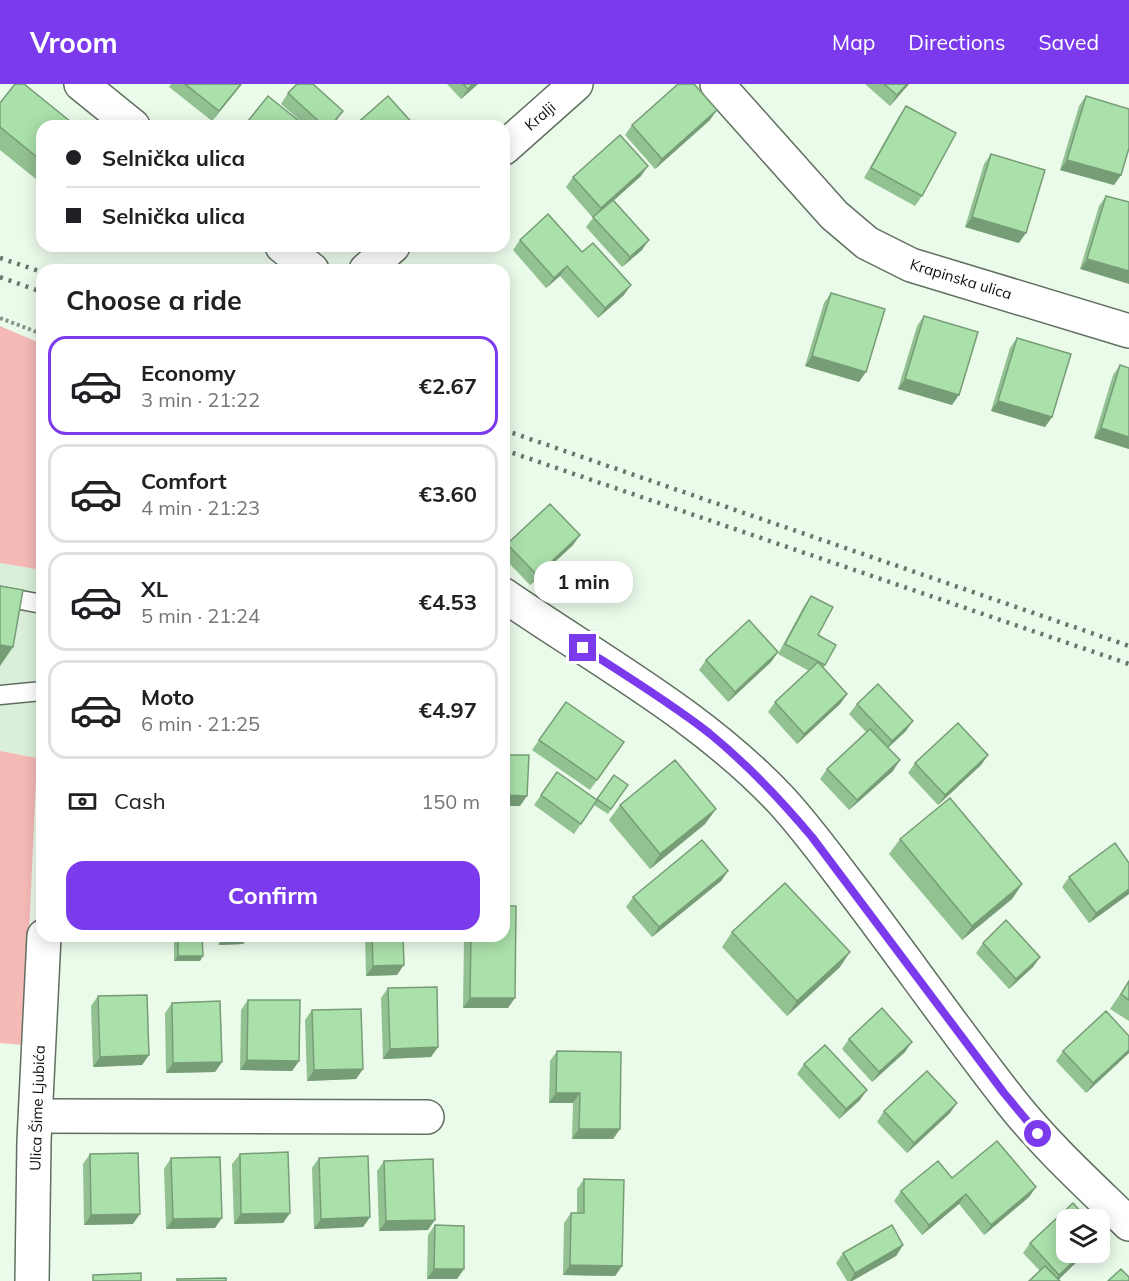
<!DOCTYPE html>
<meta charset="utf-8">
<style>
:root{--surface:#fff;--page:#f2f2f2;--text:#202124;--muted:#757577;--line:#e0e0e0;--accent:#7c3aed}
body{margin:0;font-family:Mulish,sans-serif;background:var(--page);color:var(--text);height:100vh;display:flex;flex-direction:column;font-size:22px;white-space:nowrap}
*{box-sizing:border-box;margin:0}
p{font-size:20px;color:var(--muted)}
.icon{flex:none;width:33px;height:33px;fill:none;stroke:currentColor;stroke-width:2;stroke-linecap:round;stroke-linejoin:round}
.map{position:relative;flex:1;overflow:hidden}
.drawer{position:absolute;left:36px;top:180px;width:474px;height:678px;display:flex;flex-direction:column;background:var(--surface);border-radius:18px;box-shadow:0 3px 15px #0003}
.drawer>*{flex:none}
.top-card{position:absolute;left:36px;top:36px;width:474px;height:132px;border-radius:18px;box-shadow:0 3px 15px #0003;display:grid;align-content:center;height:132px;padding:0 30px;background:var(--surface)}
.tools{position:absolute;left:1056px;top:1125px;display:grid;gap:12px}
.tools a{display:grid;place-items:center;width:54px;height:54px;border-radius:12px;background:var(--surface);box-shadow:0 3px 15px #0003;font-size:30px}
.end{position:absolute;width:27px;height:27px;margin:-14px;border:8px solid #7c3aed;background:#fff;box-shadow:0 0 0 3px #fff}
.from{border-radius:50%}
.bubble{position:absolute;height:42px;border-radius:18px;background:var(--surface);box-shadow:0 3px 15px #0003;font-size:20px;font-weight:700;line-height:42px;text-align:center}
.top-card b{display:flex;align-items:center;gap:21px;height:57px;font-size:22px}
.top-card b+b{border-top:2px solid var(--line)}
.top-card i{width:15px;height:15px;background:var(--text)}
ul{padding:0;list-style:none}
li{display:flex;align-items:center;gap:18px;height:99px;margin:0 12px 9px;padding:0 18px;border:3px solid var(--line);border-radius:18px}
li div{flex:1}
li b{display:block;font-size:22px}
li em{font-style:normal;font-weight:700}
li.selected{border-color:var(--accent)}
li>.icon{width:54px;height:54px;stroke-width:1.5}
h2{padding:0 30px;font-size:27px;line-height:72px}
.pay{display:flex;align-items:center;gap:15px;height:66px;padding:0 30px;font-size:22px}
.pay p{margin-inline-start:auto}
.cta{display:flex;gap:12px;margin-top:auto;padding:12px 30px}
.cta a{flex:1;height:69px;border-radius:18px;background:var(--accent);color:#fff;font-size:24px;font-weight:700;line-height:69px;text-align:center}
header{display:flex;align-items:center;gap:36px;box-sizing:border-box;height:84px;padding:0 30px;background:var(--accent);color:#fff}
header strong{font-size:28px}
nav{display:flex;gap:33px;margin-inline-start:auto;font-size:21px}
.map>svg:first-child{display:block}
.built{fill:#daefd9}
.green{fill:#f5b9b6}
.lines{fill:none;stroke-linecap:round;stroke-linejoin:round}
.service-casing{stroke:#616f61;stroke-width:21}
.minor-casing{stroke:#616f61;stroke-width:36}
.tertiary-casing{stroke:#616f61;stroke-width:36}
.path{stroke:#899488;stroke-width:4;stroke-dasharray:3 3;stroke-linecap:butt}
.service{stroke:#fff;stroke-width:18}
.minor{stroke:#fff;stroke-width:33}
.tertiary{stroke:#fff;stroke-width:33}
.rail{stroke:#6b756b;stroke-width:4.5;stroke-dasharray:3 6;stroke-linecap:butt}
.wall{fill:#92c192}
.shaded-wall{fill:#779d77}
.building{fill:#aae0aa;stroke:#779d77;stroke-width:1.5}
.route{stroke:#7c3aed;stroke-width:8}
.labels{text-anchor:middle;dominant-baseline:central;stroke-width:5;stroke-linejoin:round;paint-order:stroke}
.street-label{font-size:15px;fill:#0c110c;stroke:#fff}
</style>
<header>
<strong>Vroom</strong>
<nav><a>Map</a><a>Directions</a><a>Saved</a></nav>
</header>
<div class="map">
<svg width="1129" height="1197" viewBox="0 0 1129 1197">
<rect width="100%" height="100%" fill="#ebfbea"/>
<path class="built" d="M0,479L42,486V552L37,674L0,667Z"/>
<g class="green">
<path d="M0,242L42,260V486L0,479Z"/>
<path d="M0,667L37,674L24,961L0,959Z"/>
</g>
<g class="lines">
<g class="service-casing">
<g id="service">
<path d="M0,512L42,520"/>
<path d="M0,611L42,607"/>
</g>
</g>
<g class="minor-casing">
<g id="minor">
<path d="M717,0L834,131L867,159L911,181L1129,247"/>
<path d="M504,64L576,0"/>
<path d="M366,186L393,162"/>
<path d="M36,1032L427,1033"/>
<path d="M32,1197L34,1057L44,852"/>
</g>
</g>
<g class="tertiary-casing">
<g id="tertiary">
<path d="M81,0L133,42"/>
<path d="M282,162L312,186"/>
<path d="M504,511C598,576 701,631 781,716C805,742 827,772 849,801C904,873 956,948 1012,1019C1047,1063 1089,1101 1129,1140"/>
</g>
</g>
<path class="path" d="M0,234L42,250"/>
<use href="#service" class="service"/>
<use href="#minor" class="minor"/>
<use href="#tertiary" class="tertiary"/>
<g class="rail">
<path d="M0,174L42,188"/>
<path d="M0,193L42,208"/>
<path d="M504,346L1129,562"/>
<path d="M504,366L1129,580"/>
</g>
</g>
<g class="wall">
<path d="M171,0H242L212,37L169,3Z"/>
<path d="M447,0H478L461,15Z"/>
<path d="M865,0H909L890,22Z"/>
<path d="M288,9L336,37L332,42H306L281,20Z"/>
<path d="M1086,12L1121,91L1114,101L1060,86L1079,22Z"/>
<path d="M0,19L42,42V100L0,66Z"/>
<path d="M906,22L922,112L915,122L864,94L899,32Z"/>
<path d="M710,36L655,85L625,51L632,41Z"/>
<path d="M991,70L1019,159L965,143L984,80Z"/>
<path d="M641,92L613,117L642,166L622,183L586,143L593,134L566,103L573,93Z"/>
<path d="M1106,112L1129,118L1080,185L1099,122Z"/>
<path d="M520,156L582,168L624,211L598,234L560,192L546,204L513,166Z"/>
<path d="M831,209L859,298L805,282L824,219Z"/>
<path d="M924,232L952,321L898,305L917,242Z"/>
<path d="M1017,254L1052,333L1045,343L991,327L1010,264Z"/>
<path d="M1120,281L1129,284V365L1094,354L1113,291Z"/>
<path d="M507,460L573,461L530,501L504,474V464Z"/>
<path d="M811,512L818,551L825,581L823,584L847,610L840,620L797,660L768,628L775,618L809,587L778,570L804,522Z"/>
<path d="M778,568L771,578L728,618L699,586L706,576Z"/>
<path d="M566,618L624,658L590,706L532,666Z"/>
<path d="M857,620L906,647L888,664L893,687L849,726L820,695L827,685L866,648L849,630Z"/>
<path d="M988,671L981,681L938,721L908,689L915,679Z"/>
<path d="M557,688L596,716L614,691L628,701L608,730L594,721L574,750L534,721Z"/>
<path d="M620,721L716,725L705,740L650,785L609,736Z"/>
<path d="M900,755L1022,800L1012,815L962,856L889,770Z"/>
<path d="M728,787L721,797L652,853L626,823L633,813Z"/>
<path d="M1069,793L1129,810L1089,839L1062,803Z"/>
<path d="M732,848L840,883L787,932L722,863Z"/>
<path d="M178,852L200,877H174V857Z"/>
<path d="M218,852H247L243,860L219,861Z"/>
<path d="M365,852H403L397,891L366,892Z"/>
<path d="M464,852H504L508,924H463Z"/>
<path d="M983,859L1040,873L1033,883L1009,905L976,869Z"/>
<path d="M1129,897V937L1110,925Z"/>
<path d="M388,904L438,963L431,973L383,975L381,914Z"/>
<path d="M98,912L149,971L142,981L93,983L91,922Z"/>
<path d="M248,916L299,977L292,987L240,986L241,926Z"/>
<path d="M172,919L222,978L215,988L166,989L165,929Z"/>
<path d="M312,926L363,985L356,995L307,997L305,936Z"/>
<path d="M1129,952V969L1086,1009L1056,977L1063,967Z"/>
<path d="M849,955L905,968L872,998L842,965Z"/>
<path d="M557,967L620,1045L613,1055H572L573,1019H549L550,977Z"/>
<path d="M804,980L860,1016L839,1035L797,990Z"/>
<path d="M884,1027L950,1029L907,1069L877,1038Z"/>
<path d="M90,1070L133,1140L84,1141L83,1080Z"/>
<path d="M240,1070L290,1129L283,1139L234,1140L232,1080Z"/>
<path d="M171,1074L215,1144L166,1145L164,1085Z"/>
<path d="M319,1074L370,1133L363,1143L314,1145L312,1084Z"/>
<path d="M384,1077L428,1146L379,1147L377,1087Z"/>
<path d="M952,1094L1036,1103L1029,1113L984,1151L959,1120L922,1151L894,1117L901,1107Z"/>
<path d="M584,1095L622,1182L615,1192L563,1191L564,1139L571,1129H577V1105Z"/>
<path d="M435,1141L464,1185L457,1195H427L428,1151Z"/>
<path d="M1030,1159L1066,1168H1087L1058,1196L1040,1187L1023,1169Z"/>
<path d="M903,1161L896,1172L852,1197H847L836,1179L843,1169Z"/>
</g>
<g class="shaded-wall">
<path d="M241,0H242L212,37L219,27Z"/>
<path d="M473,0H478L461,15L468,5Z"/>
<path d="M907,0H909L890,22L897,11Z"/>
<path d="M717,26L710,36L655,85L662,75Z"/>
<path d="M343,27L336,37L332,42H330Z"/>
<path d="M1067,76L1121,91L1114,101L1060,86Z"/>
<path d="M648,82L641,92L594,134L601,124Z"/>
<path d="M972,133L1026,149L1019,159L965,143Z"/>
<path d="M649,156L642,166L622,183L630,173Z"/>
<path d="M1087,175L1129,187V200L1080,185Z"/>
<path d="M567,182L560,192L546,204L554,194Z"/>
<path d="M631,201L624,211L598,234L605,224Z"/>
<path d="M812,272L866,288L859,298L805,282Z"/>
<path d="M905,295L959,311L952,321L898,305Z"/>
<path d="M998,317L1052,333L1045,343L991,327Z"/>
<path d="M1101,344L1129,353V365L1094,354Z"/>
<path d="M580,451L573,461L530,501L537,491Z"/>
<path d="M0,561L13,563L0,582Z"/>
<path d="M778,568L771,578L728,618L735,608Z"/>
<path d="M847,610L840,620L797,660L804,650Z"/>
<path d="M913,637L906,647L884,667L892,657Z"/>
<path d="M988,671L981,681L938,721L945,711Z"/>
<path d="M900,676L893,687L849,726L857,716Z"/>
<path d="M504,711L527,712L520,722H504Z"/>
<path d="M716,725L705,740L650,785L660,770Z"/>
<path d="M728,787L721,797L652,853L659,843Z"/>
<path d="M1022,800L1012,815L962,856L972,842Z"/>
<path d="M1129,805V810L1089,839L1096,829Z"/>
<path d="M80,852H140L139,854L79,853Z"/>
<path d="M222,855H247L243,860L219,861Z"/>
<path d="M850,868L840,883L787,932L797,917Z"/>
<path d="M178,872H203L200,877H174Z"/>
<path d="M1040,873L1033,883L1009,905L1016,895Z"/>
<path d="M404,881L397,891L366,892L373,882Z"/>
<path d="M470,914H515L508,924H463Z"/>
<path d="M912,958L905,968L872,998L879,988Z"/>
<path d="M438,963L431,973L383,975L390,965Z"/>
<path d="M1129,966V969L1086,1009L1093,999Z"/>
<path d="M149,971L142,981L93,983L100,973Z"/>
<path d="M247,976L299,977L292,987L240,986Z"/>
<path d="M222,978L215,988L166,989L173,979Z"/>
<path d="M363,985L356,995L307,997L314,986Z"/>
<path d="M867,1006L860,1016L839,1035L846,1025Z"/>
<path d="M556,1009H580L573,1019H549Z"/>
<path d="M957,1019L950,1029L907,1069L914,1059Z"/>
<path d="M579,1045H620L613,1055H572Z"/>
<path d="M1036,1103L1029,1113L984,1151L991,1141Z"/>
<path d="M966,1110L959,1120L922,1151L929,1141Z"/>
<path d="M290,1129L283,1139L234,1140L241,1130Z"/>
<path d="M140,1130L133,1140L84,1141L91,1131Z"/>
<path d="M370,1133L363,1143L314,1145L321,1135Z"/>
<path d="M222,1134L215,1144L166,1145L173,1135Z"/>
<path d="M435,1136L428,1146L379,1147L386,1137Z"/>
<path d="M903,1161L896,1172L852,1197H850L855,1189Z"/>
<path d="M1084,1168H1087L1057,1197H1055L1059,1191Z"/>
<path d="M570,1181L622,1182L615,1192L563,1191Z"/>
<path d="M434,1185H464L457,1195H427Z"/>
</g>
<g class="building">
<path d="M15,0H24L76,42H42V77L0,43V19Z"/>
<path d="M185,0H241L219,27Z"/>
<path d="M297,0H313L343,27L330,42H324L288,9Z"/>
<path d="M463,0H473L468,5Z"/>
<path d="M678,0H694L717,26L662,75L632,41Z"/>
<path d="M884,0H907L897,11Z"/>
<path d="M268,12L305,42H244Z"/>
<path d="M388,12L415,42H354Z"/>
<path d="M1086,12L1129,25V64L1121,91L1067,76Z"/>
<path d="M906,22L956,49L922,112L871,84Z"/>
<path d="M620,51L648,82L601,124L573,93Z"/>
<path d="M991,70L1045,86L1026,149L972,133Z"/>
<path d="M1106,112L1129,118V187L1087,175Z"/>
<path d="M613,116L649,156L630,173L593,133Z"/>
<path d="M548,130L582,168L593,159L631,201L605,224L567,182L554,194L520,156Z"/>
<path d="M831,209L885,225L866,288L812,272Z"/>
<path d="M924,232L978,248L959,311L905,295Z"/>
<path d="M1017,254L1071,270L1052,333L998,317Z"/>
<path d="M1120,281L1129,284V353L1101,344Z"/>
<path d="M550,420L580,451L537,491L507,460Z"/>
<path d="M0,502L23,506L13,563L0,561Z"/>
<path d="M811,512L833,523L818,551L836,561L825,581L785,560Z"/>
<path d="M749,536L778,568L735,608L706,576Z"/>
<path d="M818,578L847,610L804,650L775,618Z"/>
<path d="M504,591L508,592L506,652H504Z"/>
<path d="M878,600L913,637L892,657L857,620Z"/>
<path d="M566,618L624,658L597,696L539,656Z"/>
<path d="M958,639L988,671L945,711L915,679Z"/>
<path d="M870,645L900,676L857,716L827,685Z"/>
<path d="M504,671H529L527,712L504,711Z"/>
<path d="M675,676L716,725L660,770L620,721Z"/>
<path d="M557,688L597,716L581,740L541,711Z"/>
<path d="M614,691L628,701L611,725L597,715Z"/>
<path d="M950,714L1022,800L972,842L900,755Z"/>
<path d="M702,756L728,787L659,843L633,813Z"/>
<path d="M1115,759L1129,779V805L1096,829L1069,793Z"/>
<path d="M785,799L850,868L797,917L732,848Z"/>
<path d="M504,822H516L515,914H470L471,852H504Z"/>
<path d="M1006,836L1040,873L1016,895L983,859Z"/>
<path d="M178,852H202L203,872H178Z"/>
<rect x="222" y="852" width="25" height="3"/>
<path d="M372,852H403L404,881L373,882Z"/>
<path d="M1129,897V916L1121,910Z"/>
<path d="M437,903L438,963L390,965L388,904Z"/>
<path d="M147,911L149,971L100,973L98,912Z"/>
<path d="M248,916H300L299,977L247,976Z"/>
<path d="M220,917L222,978L173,979L172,919Z"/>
<path d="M882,924L912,958L879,988L849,955Z"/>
<path d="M361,925L363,985L314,986L312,926Z"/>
<path d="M1106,927L1129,952V966L1093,999L1063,967Z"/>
<path d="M825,961L867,1006L846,1025L804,980Z"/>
<path d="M557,967L621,968L620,1045H579L580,1009H556Z"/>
<path d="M927,987L957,1019L914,1059L884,1027Z"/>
<path d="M997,1057L1036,1103L991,1141L966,1110L929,1141L901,1107L938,1077L952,1094Z"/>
<path d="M288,1068L290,1129L241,1130L240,1070Z"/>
<path d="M138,1069L140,1130L91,1131L90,1070Z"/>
<path d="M368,1072L370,1133L321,1135L319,1074Z"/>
<path d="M220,1073L222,1134L173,1135L171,1074Z"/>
<path d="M433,1075L435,1136L386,1137L384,1077Z"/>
<path d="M584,1095L624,1096L622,1182L570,1181L571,1129H584Z"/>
<path d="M1073,1119L1088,1136H1066V1168H1084L1059,1191L1030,1159Z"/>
<path d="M435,1141L464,1142V1185H434Z"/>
<path d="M892,1141L903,1161L855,1189L843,1169Z"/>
<path d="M1045,1182L1060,1197H1029Z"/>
<path d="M1121,1185L1129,1193V1197H1108Z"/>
<path d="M141,1189V1197H93V1191Z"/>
<path d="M226,1194V1197H177V1195Z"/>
</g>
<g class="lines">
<path class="route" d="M583,564C625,591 669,618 709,649C747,680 781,716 812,753L1004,1009L1038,1050"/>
</g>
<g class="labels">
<g class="street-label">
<text transform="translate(540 32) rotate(-41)">Kralji</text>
<text transform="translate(961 195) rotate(17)">Krapinska ulica</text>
<text transform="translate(37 1024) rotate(-88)">Ulica Šime Ljubića</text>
</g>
</g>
</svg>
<div class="tools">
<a><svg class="icon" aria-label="layers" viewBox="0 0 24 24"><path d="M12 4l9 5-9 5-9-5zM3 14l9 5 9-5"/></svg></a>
</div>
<i class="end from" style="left:1038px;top:1050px"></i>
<i class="end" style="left:583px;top:564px"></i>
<div class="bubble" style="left:534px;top:477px;width:99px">1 min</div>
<div class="top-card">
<b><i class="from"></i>Selnička ulica</b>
<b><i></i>Selnička ulica</b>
</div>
<section class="drawer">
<h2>Choose a ride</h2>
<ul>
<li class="selected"><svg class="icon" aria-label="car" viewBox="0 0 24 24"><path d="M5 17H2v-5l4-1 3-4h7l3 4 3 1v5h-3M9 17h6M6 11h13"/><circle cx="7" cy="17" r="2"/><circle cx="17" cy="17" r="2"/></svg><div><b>Economy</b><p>3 min · 21:22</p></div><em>€2.67</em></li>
<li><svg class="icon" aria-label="car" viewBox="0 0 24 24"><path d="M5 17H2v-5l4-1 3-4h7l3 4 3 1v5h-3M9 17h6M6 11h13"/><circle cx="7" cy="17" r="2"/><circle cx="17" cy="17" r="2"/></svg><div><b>Comfort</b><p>4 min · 21:23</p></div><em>€3.60</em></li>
<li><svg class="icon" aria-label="car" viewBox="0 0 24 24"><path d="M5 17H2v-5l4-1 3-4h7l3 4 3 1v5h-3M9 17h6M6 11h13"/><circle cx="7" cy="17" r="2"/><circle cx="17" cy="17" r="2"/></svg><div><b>XL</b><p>5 min · 21:24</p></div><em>€4.53</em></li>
<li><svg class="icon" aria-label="car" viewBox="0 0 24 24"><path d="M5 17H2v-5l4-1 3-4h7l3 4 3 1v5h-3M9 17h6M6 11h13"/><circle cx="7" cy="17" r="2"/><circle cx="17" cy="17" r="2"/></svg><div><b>Moto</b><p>6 min · 21:25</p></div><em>€4.97</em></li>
</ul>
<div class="pay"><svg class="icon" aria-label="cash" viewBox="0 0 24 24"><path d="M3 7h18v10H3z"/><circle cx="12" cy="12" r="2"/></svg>Cash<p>150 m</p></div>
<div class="cta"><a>Confirm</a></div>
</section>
</div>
